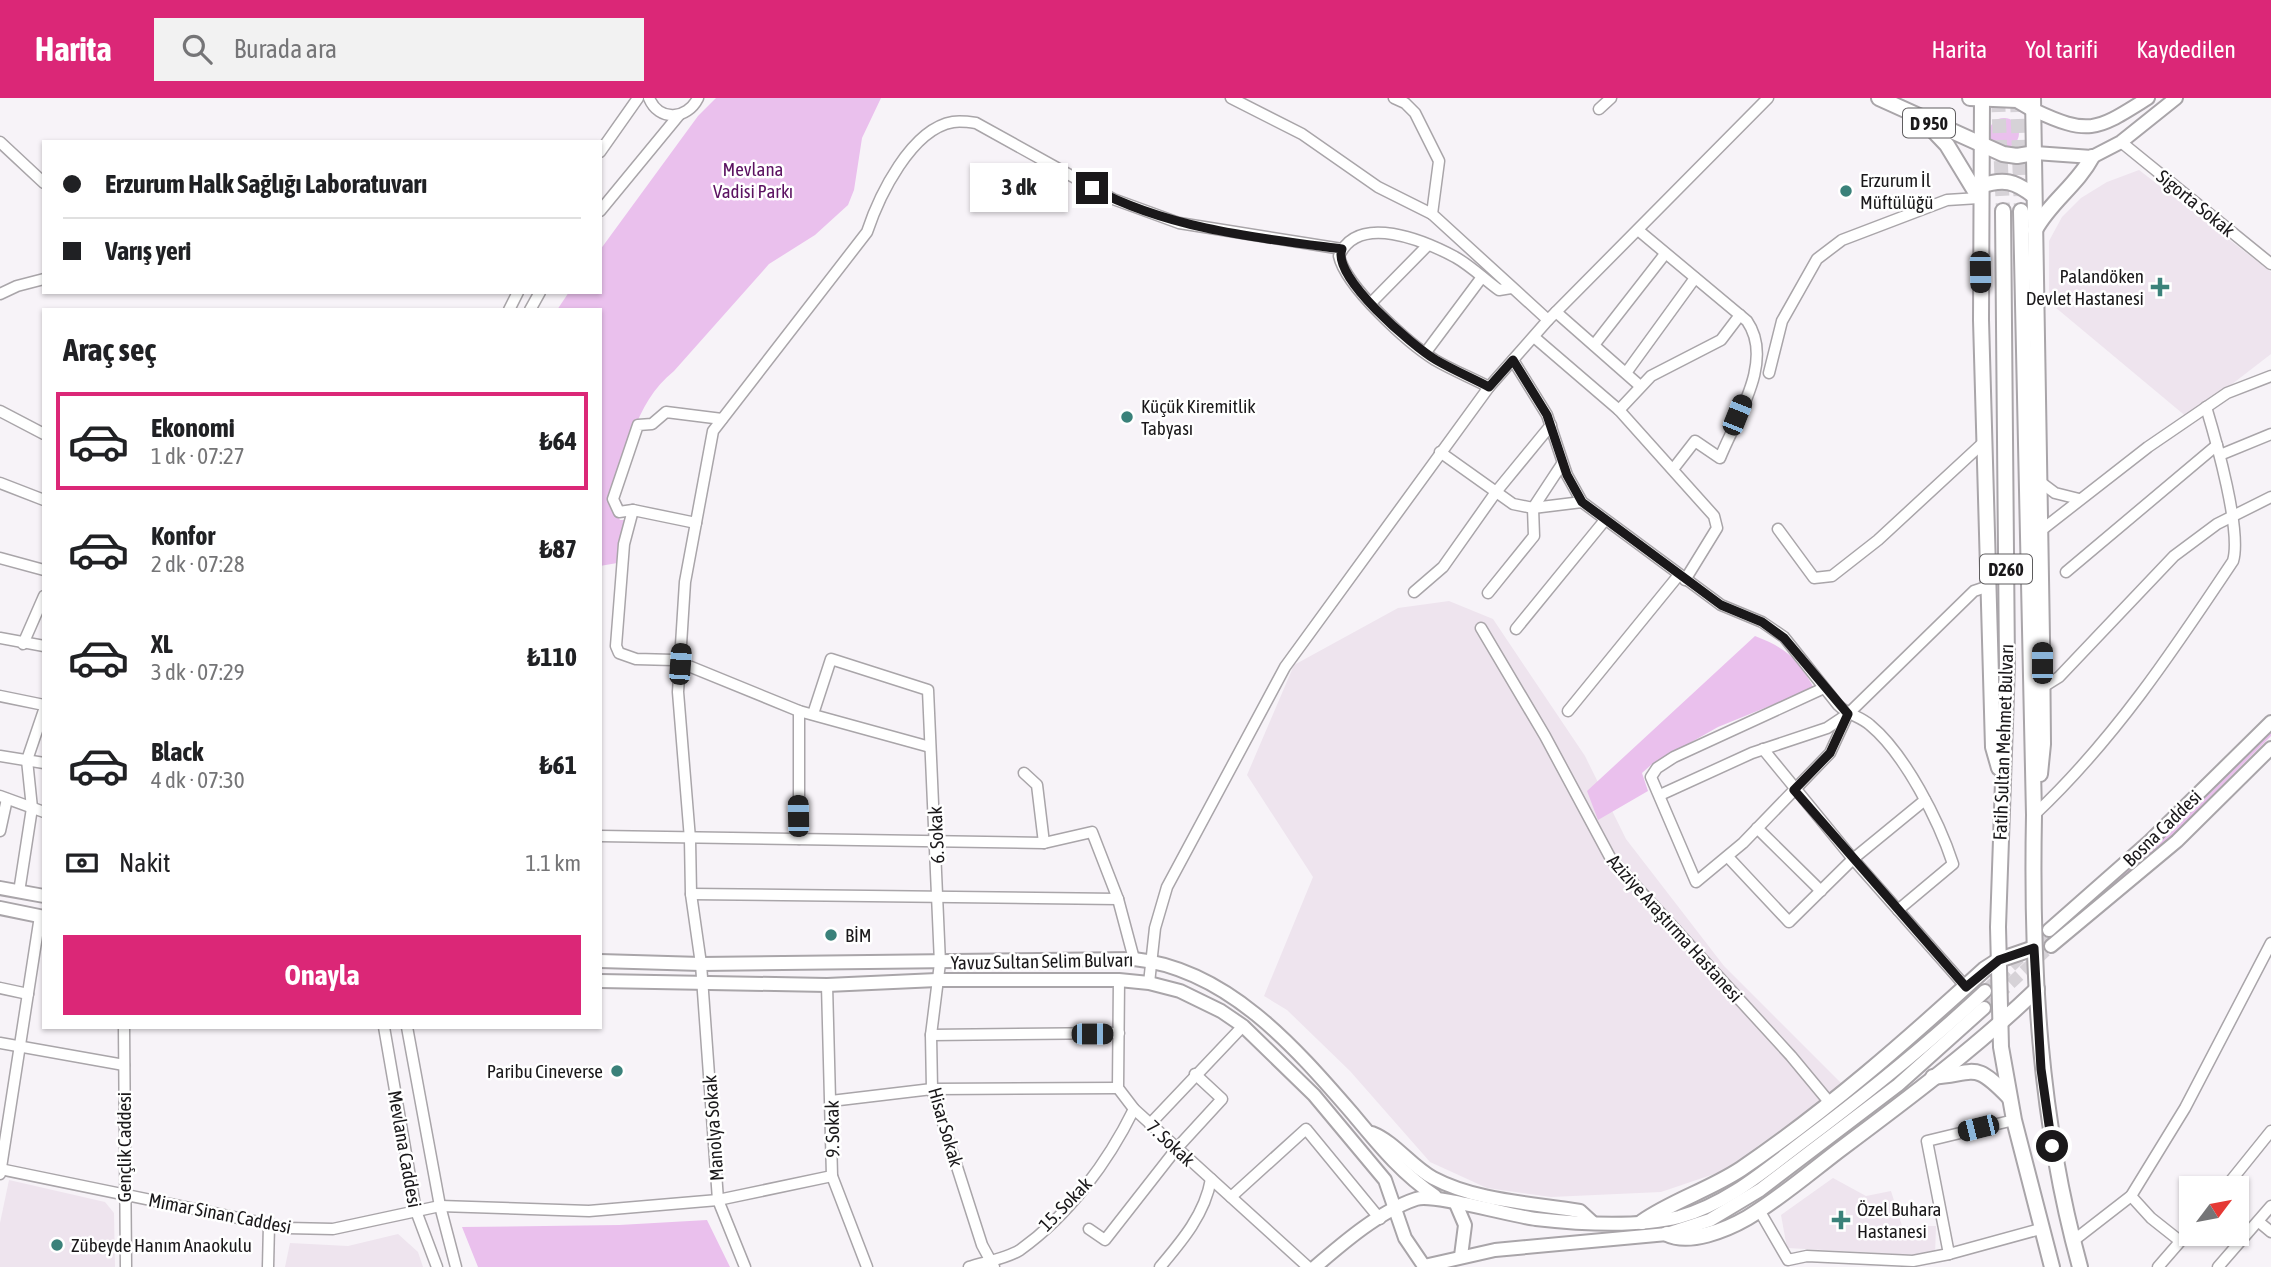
<!DOCTYPE html>
<html lang="tr">
<meta charset="utf-8">
<style>
:root{--surface:#fff;--page:#f2f2f2;--text:#202124;--muted:#757577;--line:#e0e0e0;--accent:#db2777}
body{margin:0;font-family:"Asap Condensed",sans-serif;background:var(--page);color:var(--text);height:100vh;display:flex;flex-direction:column;font-size:26px;white-space:nowrap}
*{box-sizing:border-box;margin:0}
p{font-size:23px;color:var(--muted)}
.icon{flex:none;width:38px;height:38px;fill:none;stroke:currentColor;stroke-width:2;stroke-linecap:round;stroke-linejoin:round}
.map{position:relative;flex:1;overflow:hidden}
.drawer{position:absolute;left:42px;top:210px;width:560px;height:721px;display:flex;flex-direction:column;background:var(--surface);border-radius:0px;box-shadow:0 2px 5px #0004}
.drawer>*{flex:none}
.guide{position:absolute;left:42px;top:42px;width:560px;height:154px;border-radius:0px;box-shadow:0 2px 5px #0004;display:grid;align-content:center;height:154px;padding:0 21px;background:var(--surface)}
.needle{width:46px;rotate:58deg}
.tools{position:absolute;left:2179px;top:1078px;display:grid;gap:14px}
.tools a{display:grid;place-items:center;width:70px;height:70px;border-radius:0px;background:var(--surface);box-shadow:0 2px 5px #0004;font-size:35px}
.end{position:absolute;width:32px;height:32px;margin:-16px;border:9px solid #1a181a;background:#fff;box-shadow:0 0 0 4px #fff}
.from{border-radius:50%}
.bubble{position:absolute;height:49px;border-radius:0px;background:var(--surface);box-shadow:0 2px 5px #0004;font-size:23px;font-weight:700;line-height:49px;text-align:center}
.car{position:absolute;width:21px;height:42px;margin:-21px -10px;border-radius:9px;box-shadow:0 0 5px 2px #0007;background:linear-gradient(#222 24%,#8ab4d8 0 40%,#222 0 76%,#8ab4d8 0 86%,#222 0)}
.guide b{display:flex;align-items:center;gap:24px;height:66px;font-size:26px}
.guide b+b{border-top:2px solid var(--line)}
.guide i{width:18px;height:18px;background:var(--text)}
ul{padding:0;list-style:none}
li{display:flex;align-items:center;gap:21px;height:98px;margin:0 14px 10px;padding:0 7px;border:4px solid transparent;border-radius:0px}
li div{flex:1}
li b{display:block;font-size:26px}
li em{font-style:normal;font-weight:700}
li.active{border-color:var(--accent)}
li>.icon{width:63px;height:63px;stroke-width:1.5}
h2{padding:0 21px;font-size:32px;line-height:84px}
.pay{display:flex;align-items:center;gap:18px;height:77px;padding:0 21px;font-size:26px}
.pay p{margin-inline-start:auto}
.button{display:flex;gap:14px;margin-top:auto;padding:14px 21px}
.button a{flex:1;height:80px;border-radius:0px;background:var(--accent);color:#fff;font-size:28px;font-weight:700;line-height:80px;text-align:center}
header{display:flex;align-items:center;gap:42px;box-sizing:border-box;height:98px;padding:0 35px;background:var(--accent);color:#fff}
header strong{font-size:33px}
nav{display:flex;gap:38px;margin-inline-start:auto;font-size:24px}
.search{width:490px;height:63px;background:var(--page);display:flex;align-items:center;gap:18px;box-sizing:border-box;padding:0 24px;border-radius:0px;color:var(--muted);font-size:26px}
.map>svg:first-child{display:block}
.built{fill:#eee4ee}
.green{fill:#eac0ed}
.lines{fill:none;stroke-linecap:round;stroke-linejoin:round}
.major-tunnel{stroke:#d6d2d7;stroke-width:12;stroke-dasharray:12 6;stroke-linecap:butt}
.highway-tunnel{stroke:#d6d2d7;stroke-width:14;stroke-dasharray:14 7;stroke-linecap:butt}
.minor-casing{stroke:#a9a5a9;stroke-width:13}
.major-casing{stroke:#a9a5a9;stroke-width:16}
.highway-casing{stroke:#a9a5a9;stroke-width:18}
.minor{stroke:#fff;stroke-width:10}
.major{stroke:#fff;stroke-width:12}
.highway{stroke:#fff;stroke-width:14}
.route{stroke:#1a181a;stroke-width:9}
.poi-dot{fill:#3a817a;stroke:#fff;stroke-width:2.5}
.labels{text-anchor:middle;dominant-baseline:central;stroke-width:5;stroke-linejoin:round;paint-order:stroke}
.shield{fill:#fff;stroke:#5f5d5f;stroke-width:2}
.shield-label{font-size:18px;font-weight:bold;fill:#1a181a}
.park-label{font-size:19px;fill:#5b1261;stroke:#fff}
.poi-label{font-size:19px;fill:#1a181a;stroke:#fff;text-anchor:start}
.street-label{font-size:19px;fill:#1a181a;stroke:#fff}
</style>
<header>
<strong>Harita</strong>
<div class="search"><svg class="icon" aria-label="search" viewBox="0 0 24 24"><circle cx="10" cy="10" r="6"/><path d="M15 15l6 6"/></svg>Burada ara</div>
<nav><a>Harita</a><a>Yol tarifi</a><a>Kaydedilen</a></nav>
</header>
<div class="map">
<svg width="2271" height="1169" viewBox="0 0 2271 1169">
<rect width="100%" height="100%" fill="#f7f3f8"/>
<g class="built">
<path d="M2139,72L2271,174V256L2188,320L2049,204V143L2062,119L2081,100L2107,84Z"/>
<path d="M1449,503L1493,521L1585,658L1626,741L1724,868L1843,987L1723,1073L1661,1094L1551,1099L1487,1090L1430,1064L1350,973L1287,912L1264,898L1313,779L1247,677L1294,567L1398,510Z"/>
<path d="M1833,1080L1866,1098L1891,1093L1902,1128H1936L1935,1158L1787,1150L1781,1117Z"/>
<path d="M9,1082L105,1104L114,1115L115,1169H0V1125Z"/>
<path d="M398,1136L418,1154L423,1169H285L290,1145L348,1148Z"/>
</g>
<g class="green">
<path d="M716,0H881L862,40L854,92L848,107L815,137L769,166L674,273C633,306 626,360 612,408L620,422H631L623,464L600,468V212H557L569,194H600V152L698,18Z"/>
<circle cx="2004" cy="35" r="15"/>
<path d="M1755,538C1786,550 1797,560 1814,590L1718,629L1651,667L1642,675L1648,693L1598,722L1587,693Z"/>
<path d="M2271,634V638L2174,736L2057,833L2170,735Z"/>
<path d="M707,1122L730,1169H478L462,1129L619,1127Z"/>
</g>
<g class="lines">
<g class="major-tunnel">
<path d="M1985,893L2049,832"/>
<path d="M1984,910L2051,848"/>
</g>
<g class="highway-tunnel">
<path d="M1998,0L2003,113"/>
<path d="M2017,0L2021,113"/>
</g>
<g class="minor-casing">
<g id="minor">
<path d="M649,0C659,24 687,22 698,0"/>
<path d="M1231,0L1302,36L1378,89L1432,116"/>
<path d="M1394,0L1405,5L1415,15L1439,63L1432,116L1548,222"/>
<path d="M1599,11L1611,0"/>
<path d="M0,44L44,85"/>
<path d="M2121,44L2271,166"/>
<path d="M600,54L638,0"/>
<path d="M600,113L679,17"/>
<path d="M1638,132L1747,223C1775,263 1736,320 1720,360L1695,343L1674,370"/>
<path d="M0,196L17,188L44,181"/>
<path d="M1371,205L1428,147"/>
<path d="M509,212L518,194"/>
<path d="M530,212L540,194"/>
<path d="M1556,214L1639,287"/>
<path d="M1534,239L1619,312L1714,418L1717,430L1685,482"/>
<path d="M1594,247L1665,156"/>
<path d="M1426,254L1482,179"/>
<path d="M1513,262L1547,317L1567,377L1582,404L1721,507L1762,524L1784,539L1838,607C1848,617 1860,618 1870,627C1905,656 1939,723 1953,766L1898,812"/>
<path d="M1626,275L1695,180"/>
<path d="M1769,275L1782,223L1817,161L1842,142L1947,102L1979,100"/>
<path d="M1489,289C1472,280 1452,272 1435,262C1408,245 1346,189 1339,158C1358,114 1425,143 1455,159C1471,168 1484,181 1499,192L1511,190"/>
<path d="M1619,312L1651,278L1721,242L1740,217"/>
<path d="M0,313L44,336"/>
<path d="M1440,354L1513,406L1533,410L1582,404"/>
<path d="M2220,357L2271,336"/>
<path d="M2039,383L2055,395L2079,401"/>
<path d="M0,385L44,402"/>
<path d="M633,412L624,446L616,548L619,555L636,561L674,562L799,613L930,649"/>
<path d="M696,425L633,412L619,414L613,401L638,327L652,326L666,314L722,321"/>
<path d="M1778,431L1814,480L1832,478L1878,442L1984,344"/>
<path d="M2039,434L2148,349L2227,295L2271,278"/>
<path d="M0,460L44,472"/>
<path d="M2066,474L2217,347"/>
<path d="M1414,494L1443,469L1496,394L1551,327"/>
<path d="M1488,495L1534,438L1533,410L1562,366"/>
<path d="M1481,530L1545,638L1611,761L1791,958L1830,1005"/>
<path d="M1516,531L1605,422"/>
<path d="M0,540L44,548"/>
<path d="M23,546L44,498"/>
<path d="M2043,589L2059,579L2174,458L2217,426L2271,399"/>
<path d="M1824,590L1674,659L1657,670L1651,679L1696,784L1743,745L1830,655L1848,616"/>
<path d="M0,598L44,607"/>
<path d="M799,613V741"/>
<path d="M1568,613L1678,478"/>
<path d="M813,616L831,561L928,592L940,865L931,937L932,991L982,1147L994,1169"/>
<path d="M1763,651L1853,761L1966,889"/>
<path d="M0,658L44,665"/>
<path d="M1024,675L1037,687L1044,745"/>
<path d="M1660,697L1752,655L1827,630L1848,616L1974,493L1989,488"/>
<path d="M0,698L44,714"/>
<path d="M2034,717C2113,643 2173,553 2233,463C2242,433 2216,342 2206,309"/>
<path d="M1757,730L1821,793"/>
<path d="M0,733L7,701"/>
<path d="M600,738L1044,745L1092,734L1118,801L1134,861"/>
<path d="M1728,759L1789,824L1853,761L1925,702"/>
<path d="M19,794L32,710L27,662L44,612"/>
<path d="M691,796L1118,801"/>
<path d="M1119,882L1118,990L1134,1011L1308,1169"/>
<path d="M1149,885L1155,830L1167,789L1285,569L1489,289L1548,222L1768,0"/>
<path d="M827,887L832,1078L867,1169"/>
<path d="M0,890L28,896"/>
<path d="M124,929L126,1169"/>
<path d="M384,929L416,1113L437,1169"/>
<path d="M407,929L440,1108L456,1169"/>
<path d="M931,937L1119,935"/>
<path d="M0,945L124,967"/>
<path d="M831,1003L932,991L1118,990"/>
<path d="M2014,1022L1927,1043L1949,1156L2040,1131"/>
<path d="M1150,1026L1243,928"/>
<path d="M0,1071L287,1130L333,1131L440,1108L589,1113L718,1102L832,1078"/>
<path d="M0,1076L40,818"/>
<path d="M2225,1090L2271,1033"/>
<path d="M2131,1098L2151,1120L2180,1143"/>
<path d="M1231,1099L1306,1031L1380,1121"/>
<path d="M1759,1112L1788,1162L1807,1158L1913,1163L1949,1156"/>
<path d="M2259,1124L2271,1134"/>
<path d="M1089,1131L1105,1142L1177,1050L1222,1001L1195,976"/>
<path d="M2073,1143L2131,1098L2185,1010L2271,845"/>
<path d="M268,1169L269,1126"/>
<path d="M745,1169L718,1102L701,866L691,796L690,741L678,594L685,484L713,333L867,134C879,98 911,31 953,24C960,23 969,24 976,25L1113,101L1179,125L1342,151"/>
<path d="M969,1169C984,1164 1006,1161 1020,1152C1069,1117 1108,1064 1134,1011"/>
<path d="M1160,1169C1182,1143 1205,1116 1211,1081"/>
<path d="M2158,1169L2191,1131"/>
<path d="M2218,1169L2271,1108"/>
</g>
</g>
<g class="major-casing">
<g id="major">
<path d="M2034,12C2091,39 2098,31 2148,0"/>
<path d="M2035,55L2092,59L2121,44L2176,0"/>
<path d="M0,790L44,798"/>
<path d="M0,810L44,819"/>
<path d="M2049,832L2150,743L2271,624"/>
<path d="M2051,848L2177,743L2271,650"/>
<path d="M600,863L701,866L1134,861C1227,871 1294,948 1352,1015C1378,1046 1401,1075 1435,1098"/>
<path d="M600,883L827,887L937,882H1119L1149,885L1180,893L1221,913L1243,928L1314,997L1385,1082L1405,1140L1424,1168L1495,1152L1667,1136L1710,1122L1760,1092L1898,987L1984,910"/>
<path d="M1372,1035C1395,1044 1411,1068 1433,1080C1476,1103 1532,1105 1580,1113L1592,1124"/>
<path d="M1456,1106L1465,1127L1461,1158"/>
<path d="M1315,1169C1344,1144 1380,1113 1416,1101C1433,1095 1511,1118 1536,1121C1580,1126 1635,1130 1679,1119C1726,1106 1763,1074 1801,1045C1865,997 1926,948 1985,893"/>
</g>
</g>
<g class="highway-casing">
<g id="highway">
<path d="M1879,0L2003,56L2017,58L2035,55"/>
<path d="M1970,0L2017,2L2034,12"/>
<path d="M1982,0L1981,222L1993,649L1999,670"/>
<path d="M2033,0L2042,540L2043,646L2040,676"/>
<path d="M1927,26L1947,47L1978,98"/>
<path d="M1980,88C2004,80 2015,83 2034,98"/>
<path d="M2003,113L2007,567L1998,829L2001,949L2014,1022L2052,1169"/>
<path d="M2021,113L2034,717C2031,870 2039,1020 2080,1169"/>
<path d="M2035,132C2050,104 2077,87 2092,59"/>
<path d="M1933,979C1977,975 1974,963 2009,999"/>
<path d="M1642,1124C1672,1103 1709,1092 1741,1071C1828,1012 1907,942 1985,871L1999,862L2034,850"/>
<path d="M1667,1136C1689,1147 1726,1132 1747,1120C1779,1101 1808,1076 1838,1053C1905,1003 1977,949 2037,891"/>
</g>
</g>
<use href="#minor" class="minor"/>
<use href="#major" class="major"/>
<use href="#highway" class="highway"/>
</g>
<g class="lines">
<path class="route" d="M1092,90C1169,131 1257,140 1342,151C1331,179 1413,248 1436,262C1453,272 1472,280 1489,289L1513,262L1547,317L1567,377L1582,404L1721,507L1762,524L1784,540L1848,616L1830,655L1794,692L1966,889L1999,862L2034,850L2041,971L2052,1048"/>
</g>
<g class="poi-dot">
<circle cx="1846" cy="93" r="7"/>
<path d="M2156.5 178.5h7v7h7v7h-7v7h-7v-7h-7v-7h7z"/>
<circle cx="1127" cy="319" r="7"/>
<circle cx="831" cy="837" r="7"/>
<circle cx="617" cy="973" r="7"/>
<path d="M1837.5 1111.5h7v7h7v7h-7v7h-7v-7h-7v-7h7z"/>
<circle cx="57" cy="1147" r="7"/>
</g>
<g class="labels">
<g class="shield">
<rect x="1903" y="10.5" width="52" height="29" rx="5"/>
<rect x="1980" y="456.5" width="52" height="29" rx="5"/>
</g>
<g class="shield-label">
<text x="1929" y="25">D 950</text>
<text x="2006" y="471">D260</text>
</g>
<g class="park-label">
<text x="753" y="71">Mevlana<tspan x="753" dy="22">Vadisi Parkı</tspan></text>
</g>
<g class="poi-label">
<text x="1860" y="82">Erzurum İl<tspan x="1860" dy="22">Müftülüğü</tspan></text>
<text x="2144" y="178" text-anchor="end">Palandöken<tspan x="2144" dy="22">Devlet Hastanesi</tspan></text>
<text x="1141" y="308">Küçük Kiremitlik<tspan x="1141" dy="22">Tabyası</tspan></text>
<text x="845" y="837">BİM</text>
<text x="603" y="973" text-anchor="end">Paribu Cineverse</text>
<text x="1857" y="1111">Özel Buhara<tspan x="1857" dy="22">Hastanesi</tspan></text>
<text x="71" y="1147">Zübeyde Hanım Anaokulu</text>
</g>
<g class="street-label">
<text transform="translate(2196 105) rotate(39)">Sigorta Sokak</text>
<text transform="translate(2003 644) rotate(-88)">Fatih Sultan Mehmet Bulvarı</text>
<text transform="translate(2162 730) rotate(-44)">Bosna Caddesi</text>
<text transform="translate(936 737) rotate(-93)">6. Sokak</text>
<text transform="translate(1675 830) rotate(48)">Aziziye Araştırma Hastanesi</text>
<text transform="translate(1042 863) rotate(-1)">Yavuz Sultan Selim Bulvarı</text>
<text transform="translate(946 1029) rotate(74)">Hisar Sokak</text>
<text transform="translate(713 1030) rotate(-94)">Manolya Sokak</text>
<text transform="translate(832 1031) rotate(-91)">9. Sokak</text>
<text transform="translate(1171 1045) rotate(43)">7. Sokak</text>
<text transform="translate(124 1049) rotate(-90)">Gençlik Caddesi</text>
<text transform="translate(405 1051) rotate(80)">Mevlana Caddesi</text>
<text transform="translate(1065 1106) rotate(-46)">15. Sokak</text>
<text transform="translate(220 1115) rotate(11)">Mimar Sinan Caddesi</text>
</g>
</g>
</svg>
<div class="tools">
<a><svg class="needle" viewBox="-14 -14 28 28"><path d="M0-13l5 13h-10z" fill="#e53935"/><path d="M0 13l5-13h-10z" fill="#757577"/></svg></a>
</div>
<i class="end from" style="left:2052px;top:1048px"></i>
<i class="end" style="left:1092px;top:90px"></i>
<div class="bubble" style="left:970px;top:65px;width:98px">3 dk</div>
<i class="car" style="left:1980px;top:174px;rotate:179deg"></i>
<i class="car" style="left:1737px;top:317px;rotate:22deg"></i>
<i class="car" style="left:2042px;top:565px;rotate:0deg"></i>
<i class="car" style="left:680px;top:566px;rotate:4deg"></i>
<i class="car" style="left:798px;top:718px;rotate:359deg"></i>
<i class="car" style="left:1092px;top:936px;rotate:90deg"></i>
<i class="car" style="left:1978px;top:1030px;rotate:256deg"></i>
<div class="guide">
<b><i class="from"></i>Erzurum Halk Sağlığı Laboratuvarı</b>
<b><i></i>Varış yeri</b>
</div>
<section class="drawer">
<h2>Araç seç</h2>
<ul>
<li class="active"><svg class="icon" aria-label="car" viewBox="0 0 24 24"><path d="M5 17H2v-5l4-1 3-4h7l3 4 3 1v5h-3M9 17h6M6 11h13"/><circle cx="7" cy="17" r="2"/><circle cx="17" cy="17" r="2"/></svg><div><b>Ekonomi</b><p>1 dk · 07:27</p></div><em>₺64</em></li>
<li><svg class="icon" aria-label="car" viewBox="0 0 24 24"><path d="M5 17H2v-5l4-1 3-4h7l3 4 3 1v5h-3M9 17h6M6 11h13"/><circle cx="7" cy="17" r="2"/><circle cx="17" cy="17" r="2"/></svg><div><b>Konfor</b><p>2 dk · 07:28</p></div><em>₺87</em></li>
<li><svg class="icon" aria-label="car" viewBox="0 0 24 24"><path d="M5 17H2v-5l4-1 3-4h7l3 4 3 1v5h-3M9 17h6M6 11h13"/><circle cx="7" cy="17" r="2"/><circle cx="17" cy="17" r="2"/></svg><div><b>XL</b><p>3 dk · 07:29</p></div><em>₺110</em></li>
<li><svg class="icon" aria-label="car" viewBox="0 0 24 24"><path d="M5 17H2v-5l4-1 3-4h7l3 4 3 1v5h-3M9 17h6M6 11h13"/><circle cx="7" cy="17" r="2"/><circle cx="17" cy="17" r="2"/></svg><div><b>Black</b><p>4 dk · 07:30</p></div><em>₺61</em></li>
</ul>
<div class="pay"><svg class="icon" aria-label="cash" viewBox="0 0 24 24"><path d="M3 7h18v10H3z"/><circle cx="12" cy="12" r="2"/></svg>Nakit<p>1.1 km</p></div>
<div class="button"><a>Onayla</a></div>
</section>
</div>
